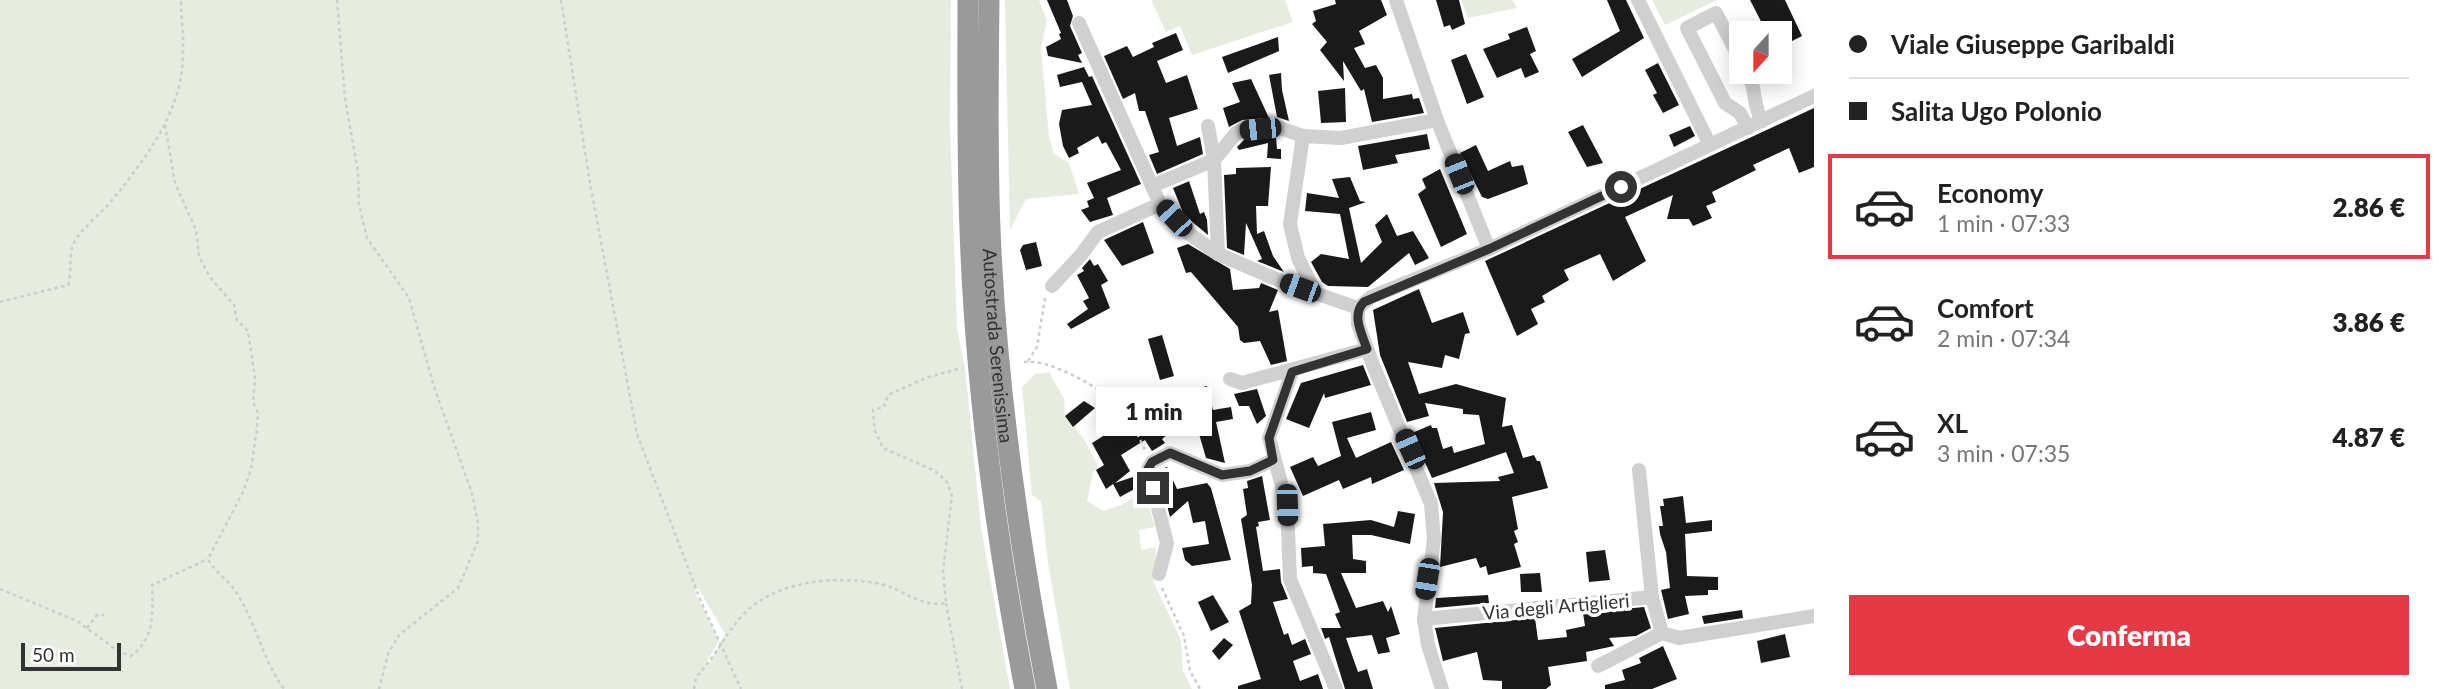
<!DOCTYPE html>
<html lang="it">
<meta charset="utf-8">
<style>
:root{--surface:#fff;--page:#f6f6f6;--text:#222;--muted:#767676;--line:#e0e0e0;--accent:#e63946}
body{margin:0;font-family:Lato,sans-serif;background:var(--page);color:var(--text);height:100vh;display:flex;flex-direction:column;font-size:26px;white-space:nowrap}
*{box-sizing:border-box;margin:0}
p{font-size:23px;color:var(--muted)}
.icon{flex:none;width:38px;height:38px;fill:none;stroke:currentColor;stroke-width:2;stroke-linecap:round;stroke-linejoin:round}
.map{position:relative;flex:1;overflow:hidden}
.side{display:flex;flex-direction:column;background:var(--surface);width:630px}
.side>*{flex:none}
.hud{display:grid;align-content:center;height:154px;padding:0 35px;background:var(--surface)}
.needle{width:46px;rotate:201deg}
.buttons{position:absolute;left:1729px;top:21px;display:grid;gap:14px}
.buttons a{display:grid;place-items:center;width:63px;height:63px;border-radius:0px;background:var(--surface);box-shadow:0 4px 18px #0003;font-size:35px}
.scale{position:absolute;left:21px;bottom:18px;width:100px;box-sizing:border-box;padding-left:7px;border:4px solid #333;border-top:0;font-size:19px;line-height:24px;white-space:nowrap;color:#333;-webkit-text-stroke:5px #fff;paint-order:stroke}
.end{position:absolute;width:32px;height:32px;margin:-16px;border:9px solid #333;background:#fff;box-shadow:0 0 0 4px #fff}
.from{border-radius:50%}
.bubble{position:absolute;height:49px;border-radius:0px;background:var(--surface);box-shadow:0 4px 18px #0003;font-size:23px;font-weight:800;line-height:49px;text-align:center}
.car{position:absolute;width:21px;height:42px;margin:-21px -10px;border-radius:9px;box-shadow:0 0 5px 2px #0007;background:linear-gradient(#222 24%,#8ab4d8 0 40%,#222 0 76%,#8ab4d8 0 86%,#222 0)}
.hud b{display:flex;align-items:center;gap:24px;height:66px;font-size:26px}
.hud b+b{border-top:2px solid var(--line)}
.hud i{width:18px;height:18px;background:var(--text)}
ul{padding:0;list-style:none}
li{display:flex;align-items:center;gap:21px;height:105px;margin:0 14px 10px;padding:0 21px;border:4px solid transparent;border-radius:0px}
li div{flex:1}
li b{display:block;font-size:26px}
li em{font-style:normal;font-weight:800}
li.selected{border-color:var(--accent)}
li>.icon{width:63px;height:63px;stroke-width:1.5}
.button{display:flex;gap:14px;margin-top:auto;padding:14px 35px}
.button a{flex:1;height:80px;border-radius:0px;background:var(--accent);color:#fff;font-size:28px;font-weight:800;line-height:80px;text-align:center}
main{display:flex;flex:1;min-height:0}
.map>svg:first-child{display:block}
.green{fill:#e6ecdf;fill-rule:evenodd}
.building{fill:#1a1a1a}
.lines{fill:none;stroke-linecap:round;stroke-linejoin:round}
.path{stroke:#cdcdcd;stroke-width:2.5;stroke-dasharray:3.5 3.5;stroke-linecap:butt}
.minor{stroke:#d0d0d0;stroke-width:14}
.highway{stroke:#9a9a9a;stroke-width:21}
.route{stroke:#333;stroke-width:9}
.labels{text-anchor:middle;dominant-baseline:central;stroke-width:7;stroke-linejoin:round;paint-order:stroke}
.street-label{font-size:19px;fill:#333;stroke:#fff}
</style>
<main>
<div class="map">
<svg width="1814" height="689" viewBox="0 0 1814 689">
<rect width="100%" height="100%" fill="#fff"/>
<g class="green">
<path d="M0,0H951L950,125L957,329L965,367L981,527L1010,689H0ZM698,588L725,634L708,666L705,665L719,640L695,592Z"/>
<path d="M1005,0H1039L1047,21L1041,48L1049,137L1054,154L1069,163L1079,194L1026,199L1010,230Z"/>
<path d="M1151,0H1285L1293,22L1192,55L1180,26L1166,32Z"/>
<path d="M1461,0H1512L1517,8L1468,18Z"/>
<path d="M1652,0H1717L1665,25Z"/>
<path d="M1049,372L1064,399L1065,416L1084,439L1099,468L1093,472L1087,501L1103,511L1122,505L1144,490L1155,527L1139,530L1141,550L1156,547L1154,583L1181,640L1183,671L1192,689H1070L1048,563L1041,501L1032,495L1022,387L1035,374Z"/>
</g>
<g class="building">
<path d="M1047,0H1067L1073,16L1070,26L1082,53L1078,55L1082,63L1048,56L1046,47L1061,39L1059,34L1061,33Z"/>
<path d="M1335,0H1381L1387,15L1359,31L1365,44L1354,48L1365,68L1376,65L1383,78V99L1412,94L1413,99L1419,98L1424,113L1372,122L1364,89L1361,91L1343,61L1344,81L1320,50L1327,42L1312,24L1316,21L1313,11L1336,4Z"/>
<path d="M1436,0H1459L1465,24L1452,30L1450,25L1444,27Z"/>
<path d="M1607,0H1626L1644,38L1582,77L1572,59L1620,31Z"/>
<path d="M1750,0H1785L1802,36L1780,47V33H1767Z"/>
<path d="M1527,27L1536,51L1530,54L1539,72L1525,78L1521,68L1497,78L1483,49L1510,39L1508,34Z"/>
<path d="M1176,33L1183,50L1157,61L1166,83L1187,75L1198,109L1169,118L1177,146L1200,137L1203,154L1157,174L1149,155L1159,152L1145,111H1139L1135,93L1123,99L1104,56L1127,46L1133,57L1154,47L1152,43Z"/>
<path d="M1278,37L1279,51L1228,73L1222,57Z"/>
<path d="M1466,54L1484,97L1467,104L1451,60Z"/>
<path d="M1658,63L1679,105L1663,113L1653,95L1657,93L1645,70Z"/>
<path d="M1084,67L1089,77L1092,76L1141,184L1107,198L1113,215L1090,222L1081,210L1089,207L1087,201L1094,198L1087,183L1121,170L1106,142L1102,144L1098,136L1077,148L1079,153L1069,158L1063,146L1059,124L1062,110L1092,105L1082,82L1060,87L1057,75Z"/>
<path d="M1281,73L1282,90L1289,121L1277,117L1269,75Z"/>
<path d="M1251,79L1269,118L1242,120L1229,127L1223,108L1240,102L1232,83Z"/>
<path d="M1345,88L1346,122L1321,123L1318,91Z"/>
<path d="M1814,108V167L1799,173L1789,148L1753,165L1756,170L1712,192L1716,202L1706,206L1712,218L1693,226L1689,219H1667L1673,195L1625,217L1646,261L1613,281L1600,254L1564,270L1569,280L1542,296L1545,302L1531,309L1538,324L1517,336L1485,261Z"/>
<path d="M1583,125L1603,163L1587,167L1568,132Z"/>
<path d="M1690,126L1695,136L1674,147L1669,135Z"/>
<path d="M1427,134L1430,149L1395,155L1398,163L1363,170L1358,146Z"/>
<path d="M1276,137L1277,149H1281V159L1267,158L1268,143L1239,150L1237,147L1245,139Z"/>
<path d="M1476,145L1488,171L1510,161L1512,167L1523,165L1528,184L1488,199L1482,197L1460,153Z"/>
<path d="M1271,167L1268,206H1256L1257,234L1264,231L1273,256L1284,272L1257,261L1262,259L1246,223L1244,255L1227,248L1224,175L1236,174V168Z"/>
<path d="M1440,169L1467,234L1441,247L1418,194L1426,188L1422,179Z"/>
<path d="M1350,177L1360,201L1366,202L1349,208L1361,263L1382,242L1375,225L1387,214L1397,236L1413,231L1429,258L1415,265L1409,253L1368,287L1328,286L1322,282L1311,262L1321,254L1349,259L1340,214L1305,211L1307,193L1339,198L1332,179Z"/>
<path d="M1192,180L1189,181L1200,214L1204,212L1207,220L1208,235L1184,215L1173,188Z"/>
<path d="M1143,222L1154,253L1122,266L1104,240Z"/>
<path d="M1036,242L1042,266L1026,270L1020,250L1023,245Z"/>
<path d="M1188,244L1230,269L1233,290L1259,288L1261,283L1278,290L1269,312L1278,310L1287,361L1271,365L1260,341L1244,343L1240,340L1238,327L1191,272L1186,273L1177,248Z"/>
<path d="M1090,259L1094,266L1098,264L1108,281L1101,285L1110,308L1071,329L1067,324L1088,309L1083,301L1089,298L1077,275L1084,271L1082,268Z"/>
<path d="M1419,289L1432,323L1463,312L1470,333L1465,334L1459,359L1445,355L1442,368L1408,362L1419,394L1456,384L1506,398L1502,427L1512,425L1523,458L1534,455L1537,461H1540L1548,488L1512,497L1518,529L1514,531L1518,542L1514,544L1521,567L1488,575L1486,566L1480,568L1476,558L1440,567L1443,512L1434,483L1500,481L1498,477L1514,473L1506,452L1432,478L1412,433L1431,425L1432,428H1437L1443,449L1452,446L1454,453L1485,444L1479,415L1463,414V409L1425,403L1429,416L1407,422L1380,355L1373,310Z"/>
<path d="M1162,335L1174,376L1160,380L1148,339Z"/>
<path d="M1363,365L1371,385L1325,398L1324,393L1309,428L1286,419L1301,383Z"/>
<path d="M1207,386L1213,410L1231,407L1233,419L1216,422L1225,463L1206,458L1195,420L1179,428L1178,426L1162,439L1165,443L1152,451L1145,440L1121,455L1130,471L1115,483L1133,477L1138,487L1120,497L1113,484L1106,489L1096,470L1104,465L1092,443L1121,425L1123,429L1135,417L1147,431L1159,421L1163,426L1177,419L1173,400H1178L1177,393Z"/>
<path d="M1257,389L1266,416L1257,424L1249,406H1239L1234,394Z"/>
<path d="M1084,401L1095,408L1073,427L1065,416Z"/>
<path d="M1371,412L1376,430L1347,438L1356,458L1391,442L1404,470L1372,484L1371,477L1343,489L1339,480L1303,496L1290,467L1313,457L1318,466L1341,456L1332,422Z"/>
<path d="M1167,467L1177,489L1207,483L1211,488L1231,560L1192,566L1185,560L1182,548L1209,544L1205,521L1193,523L1188,501L1170,517L1158,470Z"/>
<path d="M1262,476L1270,520L1258,522L1259,526L1256,527L1263,571L1280,569L1281,582L1288,599L1273,602L1284,635L1288,633L1292,645L1305,639L1311,654L1293,661L1300,681L1318,674L1323,689H1238V686L1261,679L1239,611L1251,604L1252,585L1241,519L1247,515L1243,489L1248,488L1247,481Z"/>
<path d="M1683,496L1686,523L1712,520V531L1685,534L1687,576L1718,577V590H1708V595L1685,596L1689,614L1668,619L1661,590L1670,588L1666,552L1660,534L1659,526H1663L1660,506H1664L1663,499Z"/>
<path d="M1398,511L1415,514L1410,544L1371,535H1352L1353,559L1366,561V573H1341L1356,608L1383,601L1388,612L1391,606L1400,634L1386,638L1390,652L1378,654L1372,635L1346,638L1358,672L1367,669L1373,689H1345L1329,637L1325,639L1321,628H1341L1335,614L1340,612L1326,574L1313,573V566L1302,567L1301,548L1325,546L1323,524L1371,520L1394,527Z"/>
<path d="M1605,550L1610,580L1589,582L1586,552Z"/>
<path d="M1540,573L1542,592H1521L1520,574Z"/>
<path d="M1213,595L1229,622L1211,631L1198,602Z"/>
<path d="M1488,595L1489,603L1435,608L1436,598Z"/>
<path d="M1644,607L1651,628L1636,636L1609,638L1614,646L1586,652L1587,661L1548,667L1551,685L1546,689H1502V681L1483,680L1477,652L1443,661L1435,628L1535,618L1538,640L1567,637L1566,630L1585,626L1583,613Z"/>
<path d="M1742,610L1743,618L1704,624L1702,616Z"/>
<path d="M1785,634L1790,657L1761,663L1757,641Z"/>
<path d="M1224,638L1233,645L1219,660L1212,651Z"/>
<path d="M1663,646L1677,679L1652,689H1605V685L1625,680L1622,670L1641,663L1639,658Z"/>
</g>
<g class="lines">
<g class="path">
<path d="M337,0L345,99L358,171L359,204L367,238L409,298L434,387L472,493L478,524V541L458,588L399,635L388,654L379,689"/>
<path d="M561,0L590,183L637,434L700,599L741,689"/>
<path d="M165,125L175,183L196,230L199,256L209,276L234,305L237,320L248,331L255,378L253,402L258,413L257,429L251,469L243,492L208,559C215,573 228,579 236,592C256,622 262,659 284,689"/>
<path d="M0,302L68,285C72,273 69,260 72,248C78,229 101,215 113,199C147,157 183,110 183,53C184,36 181,18 181,0"/>
<path d="M1028,361L1037,347L1045,298"/>
<path d="M1024,362C1049,358 1103,389 1120,407C1131,419 1138,436 1145,450"/>
<path d="M1162,588L1184,636L1190,671L1200,689"/>
<path d="M0,589L77,621L118,651L131,656C155,638 153,613 152,585L208,559"/>
<path d="M946,603L962,689"/>
<path d="M87,628L97,615H104"/>
<path d="M694,689L696,677C714,659 724,636 741,617C773,580 836,575 881,584C904,590 922,608 946,603L943,571L952,496L947,482L935,471L883,448L875,431L873,410L884,407L888,395L928,377L962,368"/>
</g>
<g class="minor">
<path d="M1396,0L1437,120L1489,249"/>
<path d="M1638,0L1710,145"/>
<path d="M1079,23L1160,204L1188,233L1218,254L1283,282L1358,308"/>
<path d="M1741,61L1716,13L1687,28L1725,103L1740,113L1748,128"/>
<path d="M1747,72C1758,91 1751,101 1762,121"/>
<path d="M1208,126L1214,160L1218,254"/>
<path d="M1303,136L1290,224L1298,258L1316,294"/>
<path d="M1152,186L1214,160L1236,133L1243,130L1277,127L1303,136L1341,138L1437,120"/>
<path d="M1052,286L1081,255L1098,232L1160,204"/>
<path d="M1358,308L1371,297L1489,249L1814,96"/>
<path d="M1358,308V324L1373,365L1431,504L1434,539L1424,619L1428,645L1442,689"/>
<path d="M1292,372L1269,438L1287,505L1290,579L1336,689"/>
<path d="M1230,379L1242,383L1367,349"/>
<path d="M1639,470L1652,597"/>
<path d="M1159,574L1167,543L1148,469L1152,462L1170,453L1222,475L1250,471L1273,460"/>
<path d="M1424,619L1652,597L1662,633L1679,638L1814,616"/>
<path d="M1598,666L1662,633"/>
</g>
<g class="highway">
<path d="M968,0C968,76 967,153 970,229C975,383 996,538 1025,689"/>
<path id="s1" d="M989,0C988,76 987,153 990,229C996,383 1018,538 1047,689"/>
</g>
</g>
<g class="lines">
<path class="route" d="M1153,488L1148,469L1152,462L1170,453L1222,475L1250,471L1273,460L1269,438L1292,372L1367,349C1362,334 1351,315 1364,302L1489,249L1621,187"/>
</g>
<g class="labels">
<g class="street-label">
<text stroke="none"><textPath href="#s1" startOffset="346">Autostrada Serenissima</textPath></text>
<text transform="translate(1556 606) rotate(-5)">Via degli Artiglieri</text>
</g>
</g>
</svg>
<div class="buttons">
<a><svg class="needle" viewBox="-14 -14 28 28"><path d="M0-13l5 13h-10z" fill="#e53935"/><path d="M0 13l5-13h-10z" fill="#767676"/></svg></a>
</div>
<div class="scale">50 m</div>
<i class="end from" style="left:1621px;top:187px"></i>
<i class="end" style="left:1153px;top:488px"></i>
<div class="bubble" style="left:1096px;top:387px;width:116px">1 min</div>
<i class="car" style="left:1260px;top:129px;rotate:264deg"></i>
<i class="car" style="left:1459px;top:174px;rotate:338deg"></i>
<i class="car" style="left:1174px;top:218px;rotate:317deg"></i>
<i class="car" style="left:1300px;top:288px;rotate:290deg"></i>
<i class="car" style="left:1410px;top:449px;rotate:336deg"></i>
<i class="car" style="left:1287px;top:505px;rotate:178deg"></i>
<i class="car" style="left:1427px;top:579px;rotate:189deg"></i>
</div>
<section class="side">
<div class="hud">
<b><i class="from"></i>Viale Giuseppe Garibaldi</b>
<b><i></i>Salita Ugo Polonio</b>
</div>
<ul>
<li class="selected"><svg class="icon" aria-label="car" viewBox="0 0 24 24"><path d="M5 17H2v-5l4-1 3-4h7l3 4 3 1v5h-3M9 17h6M6 11h13"/><circle cx="7" cy="17" r="2"/><circle cx="17" cy="17" r="2"/></svg><div><b>Economy</b><p>1 min · 07:33</p></div><em>2.86 €</em></li>
<li><svg class="icon" aria-label="car" viewBox="0 0 24 24"><path d="M5 17H2v-5l4-1 3-4h7l3 4 3 1v5h-3M9 17h6M6 11h13"/><circle cx="7" cy="17" r="2"/><circle cx="17" cy="17" r="2"/></svg><div><b>Comfort</b><p>2 min · 07:34</p></div><em>3.86 €</em></li>
<li><svg class="icon" aria-label="car" viewBox="0 0 24 24"><path d="M5 17H2v-5l4-1 3-4h7l3 4 3 1v5h-3M9 17h6M6 11h13"/><circle cx="7" cy="17" r="2"/><circle cx="17" cy="17" r="2"/></svg><div><b>XL</b><p>3 min · 07:35</p></div><em>4.87 €</em></li>
</ul>
<div class="button"><a>Conferma</a></div>
</section>
</main>
